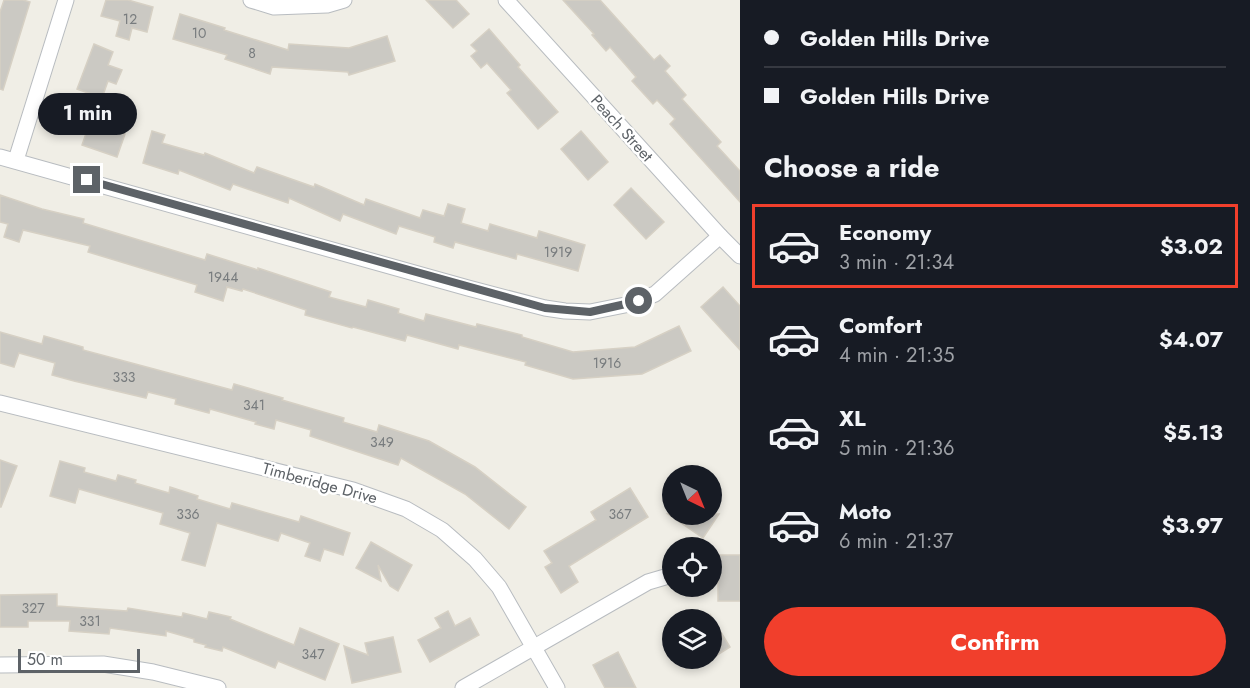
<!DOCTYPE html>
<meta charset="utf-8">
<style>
:root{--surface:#171b24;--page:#242831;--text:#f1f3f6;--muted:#9ea1a6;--line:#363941;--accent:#f13f2c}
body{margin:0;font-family:Jost,sans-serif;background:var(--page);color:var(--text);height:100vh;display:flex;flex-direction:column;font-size:22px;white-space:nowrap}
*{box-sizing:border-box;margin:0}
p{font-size:20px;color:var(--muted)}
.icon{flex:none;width:33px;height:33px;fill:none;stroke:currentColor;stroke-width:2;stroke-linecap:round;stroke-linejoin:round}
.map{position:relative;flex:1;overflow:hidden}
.panel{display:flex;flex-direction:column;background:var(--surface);width:510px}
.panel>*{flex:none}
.banner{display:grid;align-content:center;height:132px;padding:0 24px;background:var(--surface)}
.needle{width:39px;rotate:137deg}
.tools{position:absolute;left:662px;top:465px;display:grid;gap:12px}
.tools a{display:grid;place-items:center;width:60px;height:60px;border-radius:50%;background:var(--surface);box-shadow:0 3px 9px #0003;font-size:30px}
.scale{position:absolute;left:18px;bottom:15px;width:122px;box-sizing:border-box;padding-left:6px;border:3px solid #5d6267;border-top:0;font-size:16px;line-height:21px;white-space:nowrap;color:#5d6267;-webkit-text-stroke:4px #fff;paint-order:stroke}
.end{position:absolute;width:27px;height:27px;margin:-14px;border:8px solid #5d6267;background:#fff;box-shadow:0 0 0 3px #fff}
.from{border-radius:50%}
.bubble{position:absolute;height:42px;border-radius:21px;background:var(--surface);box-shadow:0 3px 9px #0003;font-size:20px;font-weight:700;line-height:42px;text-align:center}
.banner b{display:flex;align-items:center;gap:21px;height:57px;font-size:22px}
.banner b+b{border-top:2px solid var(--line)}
.banner i{width:15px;height:15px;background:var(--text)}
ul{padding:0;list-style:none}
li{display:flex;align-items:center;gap:18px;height:84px;margin:0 12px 9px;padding:0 12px;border:3px solid transparent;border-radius:0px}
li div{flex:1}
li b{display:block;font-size:22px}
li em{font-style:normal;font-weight:700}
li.active{border-color:var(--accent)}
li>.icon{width:54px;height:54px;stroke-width:1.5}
h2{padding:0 24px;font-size:27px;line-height:72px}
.button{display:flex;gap:12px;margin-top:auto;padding:12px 24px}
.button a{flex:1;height:69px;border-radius:36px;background:var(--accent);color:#fff;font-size:24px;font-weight:700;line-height:69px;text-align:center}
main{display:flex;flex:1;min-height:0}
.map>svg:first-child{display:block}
.building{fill:#cbc9c3;stroke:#d6d0c4;stroke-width:1.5}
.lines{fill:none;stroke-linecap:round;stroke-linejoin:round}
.minor-casing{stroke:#b8bcc0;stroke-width:17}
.minor{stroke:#fff;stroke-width:15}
.route{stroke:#5d6267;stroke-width:8}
.labels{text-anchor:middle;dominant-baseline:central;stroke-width:5;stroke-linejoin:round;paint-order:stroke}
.number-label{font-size:14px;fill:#787c7e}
.street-label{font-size:16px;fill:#5d6267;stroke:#fff}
</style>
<main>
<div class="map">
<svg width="740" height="688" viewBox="0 0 740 688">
<rect width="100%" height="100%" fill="#f0eee6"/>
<g class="building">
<path d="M4,0H23L30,2L3,90L0,89V12Z"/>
<path d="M106,0H128L153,7L147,32L132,28L129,40L116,36L120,21L101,16Z"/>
<path d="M426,0H456L469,14L453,28Z"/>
<path d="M563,0H600L654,60L660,55L670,66L665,71L686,95L682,99L721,142L717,146L740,171V202L670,124L675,119L657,100L653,104L632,81L636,77L610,47L606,51L592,35L594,34Z"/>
<path d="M180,14L225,28L224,30L288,50L289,44L349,48L387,36L395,61L349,75L348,72L272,67L270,74L225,59L227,55L173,39Z"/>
<path d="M489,29L520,65L518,67L558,112L538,129L507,93L511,90L487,63L481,68L471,56L477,51L471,45Z"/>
<path d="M94,44L113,52L108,65L122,70L116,84L108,81L102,98L77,89Z"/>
<path d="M90,122L125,134L117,157L82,145Z"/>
<path d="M152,131L165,135L162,143L204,155L205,153L254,173L257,167L314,187L315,184L364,205L366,199L420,218L423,210L444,216L448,204L465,209L461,223L488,231L490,224L537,238L539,231L585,245L578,271L517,254L516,259L455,242L453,248L434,242L435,237L399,226L396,234L343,214L340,221L289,198L288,203L233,184L230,190L179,170L178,174L143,163Z"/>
<path d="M581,131L608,162L588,180L561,149Z"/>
<path d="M631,188L664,222L646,239L614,205Z"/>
<path d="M0,195L42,209L84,219L83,223L205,260L207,254L258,270V268L331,292L329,297L366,307L368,300L399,309L398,313L424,321L426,314L476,327L477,324L522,335V337L573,352L635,347L679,326L691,351L642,374L573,379L525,365L526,362L459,345L458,349L407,335L405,341L353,327L352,328L305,315L306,310L243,289L242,291L227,287L223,301L195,292L197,285L88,252L90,246L23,230L19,242L4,237L8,224L0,222Z"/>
<path d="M723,287L740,306V350L701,307Z"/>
<path d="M0,332L42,344L44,336L83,347V350L154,369L232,390L234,384L283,398L282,400L344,418L343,422L377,432L379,425L429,441L475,467L526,507L509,529L465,494L401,458L398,465L310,436L311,430L276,420L274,429L255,424L256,422L210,409L209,413L175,404L176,399L148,392L146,398L74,381L52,375L55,363L19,353L14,367L0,363Z"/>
<path d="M0,460L17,466L1,507H0Z"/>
<path d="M60,461L85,468L84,472L116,481L118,475L136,480L135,483L169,493L170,487L198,496L197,499L230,509L232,503L299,522L301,516L350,533L343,555L324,549L320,561L305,556L310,543L281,533L278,541L217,523L205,566L182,560L190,533L160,524L163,513L79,489L75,503L50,496Z"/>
<path d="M630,488L648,517L569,566L578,582L561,593L545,567L552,563L544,551L596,520L591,512Z"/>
<path d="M668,514H719L703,538Z"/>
<path d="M371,542L412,565L398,591L390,586L378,565L381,581L356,568Z"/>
<rect x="718" y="555" width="22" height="46"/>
<path d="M57,594V606L127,611L128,608L182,617L183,613L207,619L209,612L231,617L230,619L294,645L300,628L339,644L325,680L278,661L275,668L223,647L222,651L205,647L206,645L194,642V639L166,631V636L110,628L109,634L69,631L70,621H28V627H0V595Z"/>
<path d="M448,611L455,626L470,618L479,635L430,662L418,640L441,628L435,618Z"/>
<path d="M711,616L730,647L711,659Z"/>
<path d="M393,637L401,672L352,683L344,646L368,655L365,643Z"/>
<path d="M618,652L636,688H605L593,665Z"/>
</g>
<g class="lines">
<g class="minor-casing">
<g id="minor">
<path d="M251,0L274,7L327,5L344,0"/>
<path d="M506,0L720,236L740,256"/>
<path d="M0,157L468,288L545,308L565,311L590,312L630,304L655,294L720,236"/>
<path d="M16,160L66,0"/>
<path d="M0,403L353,490L406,509L442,530L475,559L499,587L557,688"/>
<path d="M0,665L103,664L153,672L218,688"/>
<path d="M463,688L648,582L665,577"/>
</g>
</g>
<use href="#minor" class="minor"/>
</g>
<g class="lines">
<path class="route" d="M87,180L545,308L590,312L639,301"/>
</g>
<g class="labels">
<g class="number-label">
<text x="130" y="19">12</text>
<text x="199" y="33">10</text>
<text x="252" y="53">8</text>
<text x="558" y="252">1919</text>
<text x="223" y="277">1944</text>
<text x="607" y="363">1916</text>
<text x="124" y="377">333</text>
<text x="254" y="405">341</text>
<text x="382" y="442">349</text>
<text x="188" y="514">336</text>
<text x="620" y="514">367</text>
<text x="33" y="608">327</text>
<text x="90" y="621">331</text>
<text x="313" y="654">347</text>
</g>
<g class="street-label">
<text transform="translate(622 128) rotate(48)">Peach Street</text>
<text transform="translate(320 483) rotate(15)">Timberidge Drive</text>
</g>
</g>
</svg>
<div class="tools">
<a><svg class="needle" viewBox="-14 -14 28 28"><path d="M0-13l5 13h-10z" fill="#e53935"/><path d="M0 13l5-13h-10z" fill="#9ea1a6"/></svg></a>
<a><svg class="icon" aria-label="locate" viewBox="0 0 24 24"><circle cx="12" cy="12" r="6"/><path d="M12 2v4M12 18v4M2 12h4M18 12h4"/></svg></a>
<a><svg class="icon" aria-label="layers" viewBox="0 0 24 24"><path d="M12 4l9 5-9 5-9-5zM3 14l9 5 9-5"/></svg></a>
</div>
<div class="scale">50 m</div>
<i class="end from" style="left:639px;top:301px"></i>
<i class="end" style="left:87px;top:180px"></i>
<div class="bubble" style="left:38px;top:93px;width:99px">1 min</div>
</div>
<section class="panel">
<div class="banner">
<b><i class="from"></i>Golden Hills Drive</b>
<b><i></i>Golden Hills Drive</b>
</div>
<h2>Choose a ride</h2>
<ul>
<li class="active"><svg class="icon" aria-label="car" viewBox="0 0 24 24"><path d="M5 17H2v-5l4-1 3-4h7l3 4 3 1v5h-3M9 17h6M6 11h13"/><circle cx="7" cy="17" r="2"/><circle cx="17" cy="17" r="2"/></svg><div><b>Economy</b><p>3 min · 21:34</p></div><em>$3.02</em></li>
<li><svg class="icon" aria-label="car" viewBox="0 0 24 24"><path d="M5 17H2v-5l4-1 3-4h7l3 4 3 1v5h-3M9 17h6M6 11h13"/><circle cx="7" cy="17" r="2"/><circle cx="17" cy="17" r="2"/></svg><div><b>Comfort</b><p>4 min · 21:35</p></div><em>$4.07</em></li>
<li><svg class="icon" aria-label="car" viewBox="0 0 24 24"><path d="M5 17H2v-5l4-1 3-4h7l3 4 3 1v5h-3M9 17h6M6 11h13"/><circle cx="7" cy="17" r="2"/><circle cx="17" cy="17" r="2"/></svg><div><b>XL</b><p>5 min · 21:36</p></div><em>$5.13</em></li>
<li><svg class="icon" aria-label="car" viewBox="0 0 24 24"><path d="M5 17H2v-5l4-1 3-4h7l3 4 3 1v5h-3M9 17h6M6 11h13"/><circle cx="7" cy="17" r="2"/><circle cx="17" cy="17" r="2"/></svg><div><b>Moto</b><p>6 min · 21:37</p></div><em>$3.97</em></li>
</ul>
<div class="button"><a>Confirm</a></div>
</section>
</main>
